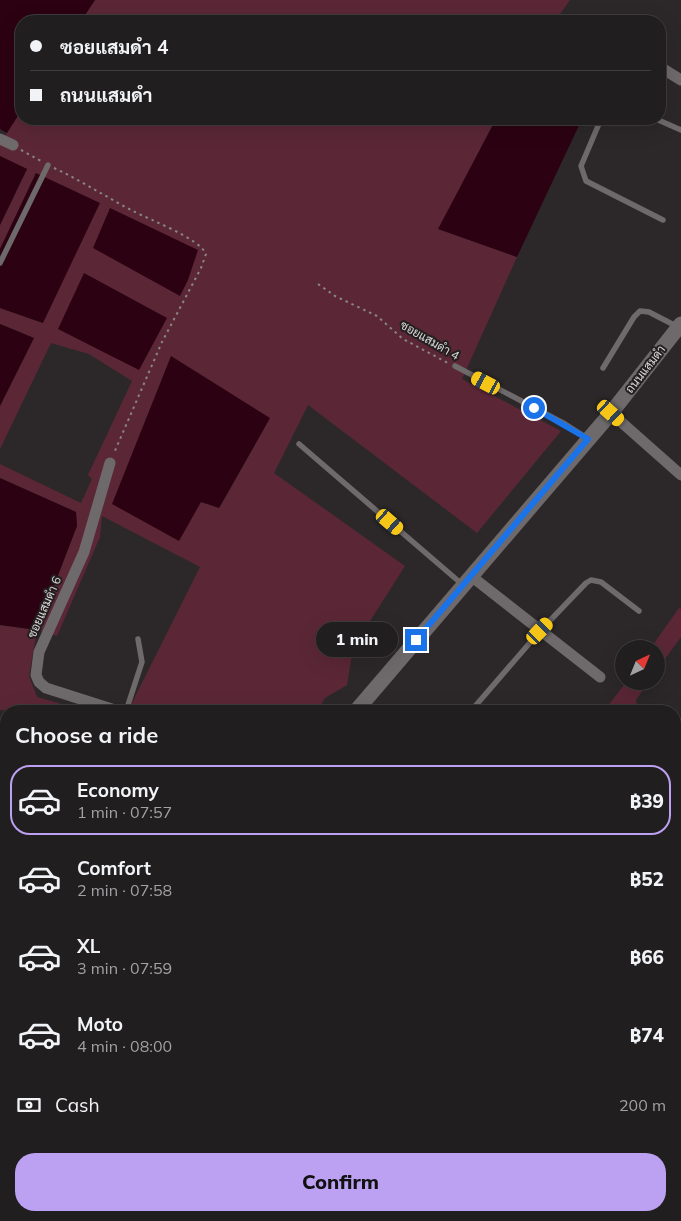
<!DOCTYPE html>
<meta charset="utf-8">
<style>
:root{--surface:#211e1f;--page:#292728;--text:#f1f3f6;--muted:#a2a2a4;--line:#3e3c3d;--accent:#bca0f2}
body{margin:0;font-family:Mulish,Sarabun,sans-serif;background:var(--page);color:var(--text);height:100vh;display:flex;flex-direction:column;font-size:19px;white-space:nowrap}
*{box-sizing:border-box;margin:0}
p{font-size:16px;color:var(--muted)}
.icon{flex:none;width:28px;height:28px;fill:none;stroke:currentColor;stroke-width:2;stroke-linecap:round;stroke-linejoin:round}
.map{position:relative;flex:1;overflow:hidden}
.sheet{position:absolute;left:0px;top:705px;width:681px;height:516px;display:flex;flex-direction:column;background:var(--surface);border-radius:20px 20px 0 0;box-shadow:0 5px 20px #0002,0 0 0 1px var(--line)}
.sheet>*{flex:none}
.guide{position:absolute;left:15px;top:15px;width:651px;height:110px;border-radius:20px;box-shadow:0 5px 20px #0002,0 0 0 1px var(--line);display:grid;align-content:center;height:110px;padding:0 15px;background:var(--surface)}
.needle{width:32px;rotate:43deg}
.fabs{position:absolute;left:615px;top:640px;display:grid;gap:10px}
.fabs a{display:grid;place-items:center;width:50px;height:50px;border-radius:50%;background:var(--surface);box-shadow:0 5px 20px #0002,0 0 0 1px var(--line);font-size:25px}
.end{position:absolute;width:22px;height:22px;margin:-11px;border:6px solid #1a73e8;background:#fff;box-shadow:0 0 0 2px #fff}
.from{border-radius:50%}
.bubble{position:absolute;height:35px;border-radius:18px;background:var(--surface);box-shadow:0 5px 20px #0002,0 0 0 1px var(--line);font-size:16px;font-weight:800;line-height:35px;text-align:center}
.car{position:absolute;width:15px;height:30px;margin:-15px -8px;border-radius:6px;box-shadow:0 0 4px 1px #0007;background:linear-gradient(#f5c518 24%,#345 0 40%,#f5c518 0 76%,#345 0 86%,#f5c518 0)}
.guide b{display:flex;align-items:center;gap:18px;height:48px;font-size:19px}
.guide b+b{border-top:1px solid var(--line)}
.guide i{width:12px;height:12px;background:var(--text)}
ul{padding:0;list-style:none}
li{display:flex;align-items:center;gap:15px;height:70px;margin:0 10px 8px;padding:0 5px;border:2px solid transparent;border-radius:20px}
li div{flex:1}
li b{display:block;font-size:19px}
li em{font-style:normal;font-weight:800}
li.active{border-color:var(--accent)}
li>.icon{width:45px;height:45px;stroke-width:1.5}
h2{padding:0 15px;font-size:22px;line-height:60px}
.pay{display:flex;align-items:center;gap:12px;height:55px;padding:0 15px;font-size:19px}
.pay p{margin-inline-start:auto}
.primary-button{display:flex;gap:10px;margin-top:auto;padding:10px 15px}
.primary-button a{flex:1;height:58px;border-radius:20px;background:var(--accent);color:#111;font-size:20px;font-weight:800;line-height:58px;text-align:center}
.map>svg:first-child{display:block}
.green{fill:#5b2737;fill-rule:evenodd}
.forest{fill:#963f5c}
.water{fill:#2c0212}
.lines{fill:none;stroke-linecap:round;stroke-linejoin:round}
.path{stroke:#888586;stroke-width:2;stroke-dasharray:2.5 4;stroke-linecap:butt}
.lane{stroke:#6e696a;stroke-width:5.5}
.street{stroke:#6e696a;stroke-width:11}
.secondary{stroke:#6e696a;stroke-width:15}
.route{stroke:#1a73e8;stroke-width:6}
.labels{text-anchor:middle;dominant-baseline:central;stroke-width:4;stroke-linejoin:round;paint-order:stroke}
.street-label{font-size:12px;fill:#dbd8d9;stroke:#231e1f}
</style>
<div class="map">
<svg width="681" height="1221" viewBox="0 0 681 1221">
<rect width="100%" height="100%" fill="#2c2829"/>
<g class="green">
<path d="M95,0H570L555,21H81Z"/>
<path d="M21,111V119H496L439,229L517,257L462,379L561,431L477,533L308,405L274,473L405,566L353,648L347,685L325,698L317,711H128L200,567L102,516L100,537L57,636L37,630L29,676L37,697L86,711L0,710V625L37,630L77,525L76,512L0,478V464L81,503L92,479L88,475L132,381L89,354L51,343L0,449V406L34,338L0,324V308L43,323L36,173L0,249V225L27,169L0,156V143ZM270,418L220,507L201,502Z"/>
<path d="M679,608L681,609V637L656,671V649H650Z"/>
<path d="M627,681H649L636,700L637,707L643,711H627L615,706L609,711H604Z"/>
<path d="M675,770L681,774V791L675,787Z"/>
<path d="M532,1215H558L573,1221H548Z"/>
<path d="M627,1215H647L661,1221H642Z"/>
</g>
<path class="forest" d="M675,910L681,911V1072L675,1070Z"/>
<g class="water">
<path d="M0,0H95L81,21H21V111L7,133L0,129Z"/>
<path d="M496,119H582L517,257L438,229Z"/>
<path d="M0,156L27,169L0,225Z"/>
<path d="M36,173L100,203L43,323L0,308V249Z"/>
<path d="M110,208L198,250L188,280L180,296L93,248Z"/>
<path d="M84,273L167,318L139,370L58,329Z"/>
<path d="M0,324L34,338L0,406Z"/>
<path d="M171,356L270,418L219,508L201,502L179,541L112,504Z"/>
<path d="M0,478L76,512L77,526L37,630L0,625Z"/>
<path d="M675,743L681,747V774L675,770Z"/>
<path d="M675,787L681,791V903L675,902Z"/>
<path d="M675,1209L681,1212V1221H661L647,1215H675Z"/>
<path d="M502,1215H532L548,1221H518Z"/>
<path d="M558,1215H627L642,1221H573Z"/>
</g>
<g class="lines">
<g class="path">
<path d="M21,150L41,161"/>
<path d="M54,168C82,181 106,197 133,211C150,220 199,238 206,254L201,268L162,342L114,453"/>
<path d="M318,284L335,296L377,316L403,339L448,363"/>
</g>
<g class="lane">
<path d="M601,119L581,166L586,181L663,220"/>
<path d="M656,119L681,130"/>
<path d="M0,263L48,165"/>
<path d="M455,366L565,424L587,438"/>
<path d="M603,368L634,317L640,311L649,312L678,327"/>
<path d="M299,444L463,585"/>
<path d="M126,711L142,662L138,639"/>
<path d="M471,711L540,631L586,583L591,580L601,582L639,611"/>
<path d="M0,806L6,807"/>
<path d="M0,1052L6,1054"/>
<path d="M0,1115L6,1105"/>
<path d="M95,1221L99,1215"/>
</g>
<g class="street">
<path d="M660,67L681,80"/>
<path d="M0,139L13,145"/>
<path d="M611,413L681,475"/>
<path d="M110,463L84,552L39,652L36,675L39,682L46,688L118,711"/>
<path d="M471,576L600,677"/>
<path d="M0,948L6,950"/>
<path d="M675,1109L681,1111"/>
<path d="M0,1172L6,1174"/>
<path d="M681,1182V1181"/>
<path d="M322,1221V1215"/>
</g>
<g class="secondary">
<path d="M356,711L611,413L681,324"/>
<path d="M45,1221L48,1215"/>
</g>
</g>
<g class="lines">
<path class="route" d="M416,640L588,439L534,408"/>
</g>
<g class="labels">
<g class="street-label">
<text transform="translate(430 340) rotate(30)">ซอยแสมดำ 4</text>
<text transform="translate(645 369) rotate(-52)">ถนนแสมดำ</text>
<text transform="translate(44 607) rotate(-66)">ซอยแสมดำ 6</text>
</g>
</g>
</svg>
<div class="fabs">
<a><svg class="needle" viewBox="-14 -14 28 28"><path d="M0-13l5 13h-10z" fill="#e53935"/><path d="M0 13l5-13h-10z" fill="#a2a2a4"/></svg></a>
</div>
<i class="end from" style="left:534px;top:408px"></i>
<i class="end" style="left:416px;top:640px"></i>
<div class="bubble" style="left:316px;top:622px;width:82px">1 min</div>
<i class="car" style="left:486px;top:383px;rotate:298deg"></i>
<i class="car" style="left:611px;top:413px;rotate:132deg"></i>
<i class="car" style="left:390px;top:522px;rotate:131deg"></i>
<i class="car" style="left:540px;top:631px;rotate:44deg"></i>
<div class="guide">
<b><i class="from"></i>ซอยแสมดำ 4</b>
<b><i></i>ถนนแสมดำ</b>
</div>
<section class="sheet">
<h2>Choose a ride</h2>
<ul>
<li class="active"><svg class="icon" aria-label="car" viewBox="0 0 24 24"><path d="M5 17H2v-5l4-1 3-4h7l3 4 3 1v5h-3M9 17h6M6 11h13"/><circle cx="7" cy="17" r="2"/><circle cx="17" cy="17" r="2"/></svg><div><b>Economy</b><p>1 min · 07:57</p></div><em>฿39</em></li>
<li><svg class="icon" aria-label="car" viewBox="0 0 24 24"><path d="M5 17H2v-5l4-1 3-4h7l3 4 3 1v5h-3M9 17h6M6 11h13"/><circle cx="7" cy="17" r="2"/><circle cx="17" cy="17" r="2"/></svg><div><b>Comfort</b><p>2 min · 07:58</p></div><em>฿52</em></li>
<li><svg class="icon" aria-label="car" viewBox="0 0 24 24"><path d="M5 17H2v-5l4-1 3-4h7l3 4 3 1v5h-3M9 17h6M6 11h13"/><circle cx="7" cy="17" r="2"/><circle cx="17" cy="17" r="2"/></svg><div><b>XL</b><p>3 min · 07:59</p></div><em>฿66</em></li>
<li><svg class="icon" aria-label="car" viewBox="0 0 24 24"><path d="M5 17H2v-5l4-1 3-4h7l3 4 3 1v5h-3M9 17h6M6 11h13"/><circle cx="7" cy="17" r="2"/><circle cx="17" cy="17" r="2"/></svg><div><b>Moto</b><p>4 min · 08:00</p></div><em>฿74</em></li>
</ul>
<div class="pay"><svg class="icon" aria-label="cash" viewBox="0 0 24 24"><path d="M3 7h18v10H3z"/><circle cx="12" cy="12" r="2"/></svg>Cash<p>200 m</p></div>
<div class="primary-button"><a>Confirm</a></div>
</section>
</div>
